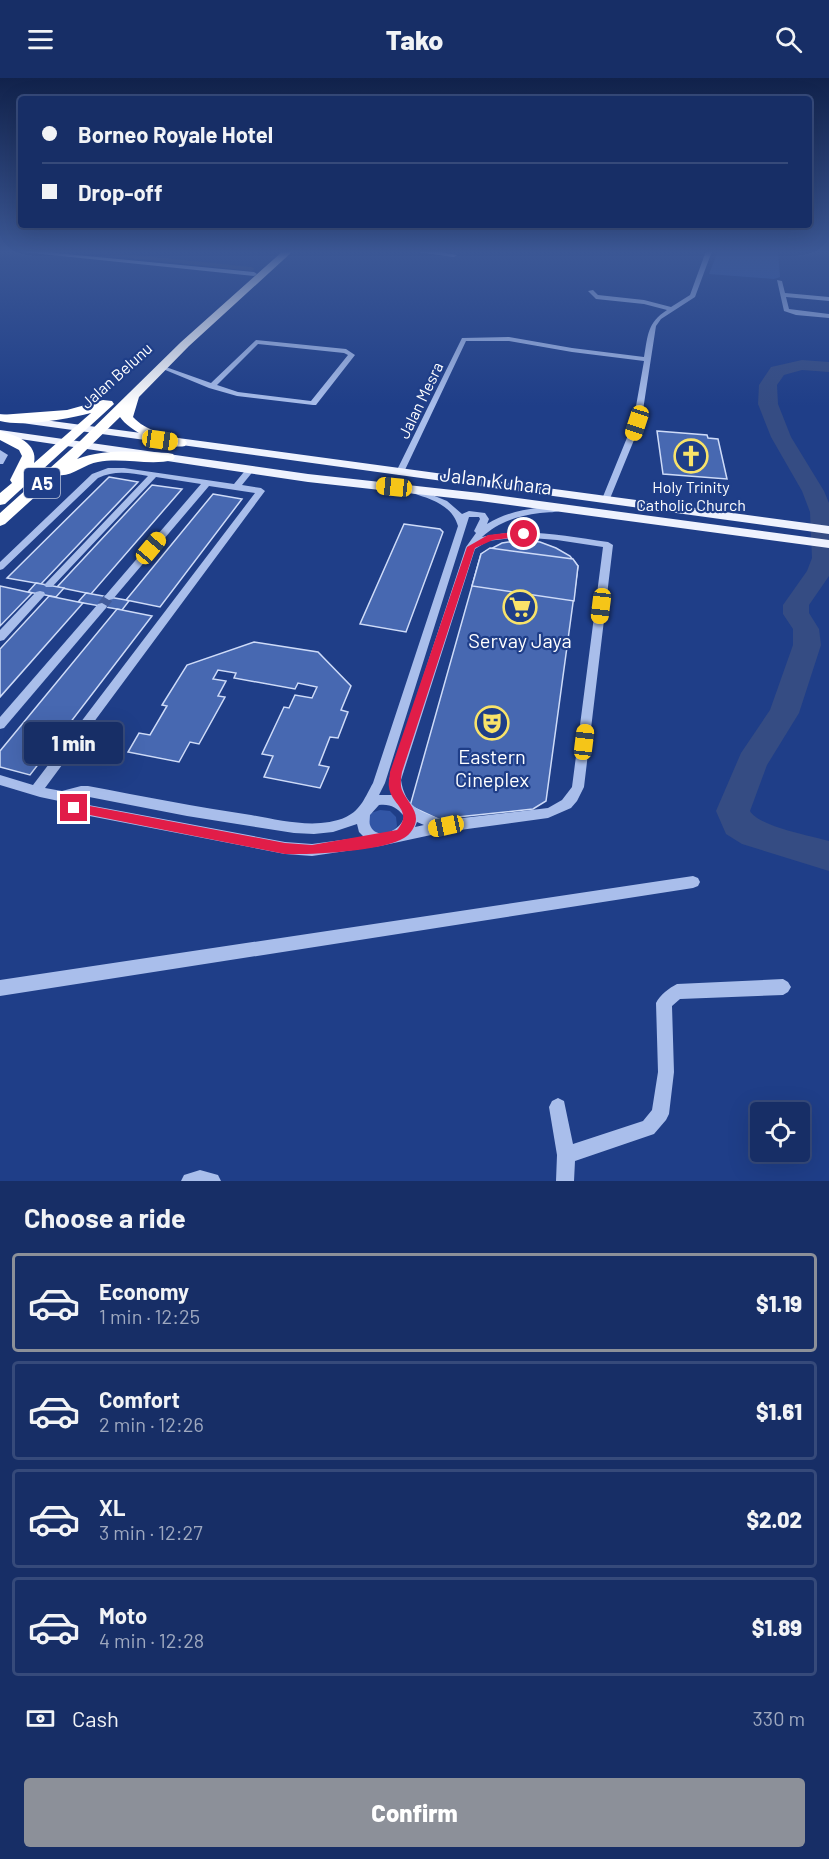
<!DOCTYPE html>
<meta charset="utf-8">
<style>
:root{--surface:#172e66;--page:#20366c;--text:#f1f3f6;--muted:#9ea8bf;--line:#364a7a;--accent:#8c9099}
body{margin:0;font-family:Barlow,sans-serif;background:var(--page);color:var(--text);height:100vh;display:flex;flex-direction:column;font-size:22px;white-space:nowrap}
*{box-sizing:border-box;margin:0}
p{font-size:20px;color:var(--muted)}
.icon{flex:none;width:33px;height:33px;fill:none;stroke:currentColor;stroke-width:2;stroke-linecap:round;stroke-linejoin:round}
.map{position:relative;height:1103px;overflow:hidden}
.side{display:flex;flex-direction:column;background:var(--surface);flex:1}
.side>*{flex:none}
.guide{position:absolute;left:18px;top:18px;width:794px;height:132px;border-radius:6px;box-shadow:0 6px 24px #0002,0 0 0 2px var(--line);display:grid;align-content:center;height:132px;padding:0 24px;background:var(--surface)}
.buttons{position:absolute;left:750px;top:1024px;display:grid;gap:12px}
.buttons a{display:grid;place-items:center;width:60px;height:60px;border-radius:6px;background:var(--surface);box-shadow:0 6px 24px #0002,0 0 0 2px var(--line);font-size:30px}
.end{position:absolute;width:27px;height:27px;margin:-14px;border:8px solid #e11d48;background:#fff;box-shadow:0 0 0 3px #fff}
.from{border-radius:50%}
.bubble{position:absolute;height:42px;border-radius:6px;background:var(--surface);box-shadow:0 6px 24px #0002,0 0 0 2px var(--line);font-size:20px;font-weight:800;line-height:42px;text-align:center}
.car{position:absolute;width:18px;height:36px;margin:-18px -9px;border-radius:8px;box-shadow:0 0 4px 2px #0007;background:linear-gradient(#f5c518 24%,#345 0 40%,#f5c518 0 76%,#345 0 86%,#f5c518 0)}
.guide b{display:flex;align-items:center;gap:21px;height:57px;font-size:22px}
.guide b+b{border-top:2px solid var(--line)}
.guide i{width:15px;height:15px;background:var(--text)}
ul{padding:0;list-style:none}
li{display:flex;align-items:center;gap:18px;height:99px;margin:0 12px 9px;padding:0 12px;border:3px solid var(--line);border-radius:6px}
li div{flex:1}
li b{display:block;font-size:22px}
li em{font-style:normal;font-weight:800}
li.selected{border-color:var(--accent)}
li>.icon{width:54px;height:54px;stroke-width:1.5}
h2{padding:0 24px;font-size:27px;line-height:72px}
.pay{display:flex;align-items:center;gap:15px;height:66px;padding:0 24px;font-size:22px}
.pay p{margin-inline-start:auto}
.cta{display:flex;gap:12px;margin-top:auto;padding:12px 24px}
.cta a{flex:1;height:69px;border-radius:6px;background:var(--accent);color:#fff;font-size:24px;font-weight:800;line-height:69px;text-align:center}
header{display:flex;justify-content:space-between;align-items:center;height:78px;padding:0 24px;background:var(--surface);font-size:27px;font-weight:800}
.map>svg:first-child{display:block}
.green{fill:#3256a6}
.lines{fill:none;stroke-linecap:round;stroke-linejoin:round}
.canal{fill:#354c83;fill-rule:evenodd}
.river{fill:#354c83;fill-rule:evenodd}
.building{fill:#4768b1;stroke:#cedbf8;stroke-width:1.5}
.minor-tunnel{stroke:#415b9a;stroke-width:10;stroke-dasharray:10 5;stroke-linecap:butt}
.minor{fill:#a9beeb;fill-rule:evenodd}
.major{fill:#eef2fe;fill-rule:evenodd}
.highway{fill:#fff;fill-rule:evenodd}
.route{fill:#e11d48}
.labels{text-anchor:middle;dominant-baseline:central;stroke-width:4.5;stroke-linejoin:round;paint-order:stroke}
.far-street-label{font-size:16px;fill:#fff;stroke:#1f3e88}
.far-poi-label{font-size:16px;fill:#fff;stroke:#1f3e88}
.shield{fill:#1f3e88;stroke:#bcc5db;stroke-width:1.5}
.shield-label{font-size:18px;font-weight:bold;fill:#fff}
.street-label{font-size:20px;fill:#fff;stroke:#1f3e88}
.poi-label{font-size:20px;fill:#fff;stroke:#1f3e88}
</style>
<header><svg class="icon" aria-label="menu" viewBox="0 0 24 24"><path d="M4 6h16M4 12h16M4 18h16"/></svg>Tako<svg class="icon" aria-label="search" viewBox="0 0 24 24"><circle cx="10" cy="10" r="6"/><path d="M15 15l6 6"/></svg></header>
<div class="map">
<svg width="829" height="1103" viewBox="0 0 829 1103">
<rect width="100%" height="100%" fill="#1f3e88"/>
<g class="green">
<path d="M718,173H778L780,199L774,201L709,196Z"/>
<path d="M380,732L390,733L396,739L397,748L391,756L376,758L366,743L371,735Z"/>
</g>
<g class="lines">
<path class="canal" d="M66,173H95L251,189L255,191L251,193Z"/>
<path class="river" d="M802,282L829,284V294L802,292L784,297L777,307L778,326L791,359L824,413L829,425V498L809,527V535L819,551L821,567L799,635L767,687L750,733C758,748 811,758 829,763V793L742,766L726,756L716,733L741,675L770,632L793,567V551L783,536V527L807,493L812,480L810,434L802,413L771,359L758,326L759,307L771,289Z"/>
</g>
<g class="building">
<path d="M657,353L707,357L708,360L718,361L727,401L663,396Z"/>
<path d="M109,399L138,404L41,506L7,500Z"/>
<path d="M152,407L182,411L91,516L57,509Z"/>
<path d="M213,416L242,421L160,529L126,522Z"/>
<path d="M404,446L440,451L443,454L406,554L360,546Z"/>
<path d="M523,462L540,464L556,470L570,478L578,488L546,723L533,731L438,741L410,728L481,476L502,465Z"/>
<path d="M490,470L573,481L578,488L574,523L472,508L481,476Z"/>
<path d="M36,505L64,510L56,519L28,514Z"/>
<path d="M0,508L32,515L0,548Z"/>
<path d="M86,515L126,522L129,523L122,532L78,524Z"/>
<path d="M49,518L83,525L0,619V571Z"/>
<path d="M117,531L152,538L30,697L0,689V673Z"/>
<path d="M254,564L318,574L351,608L341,632L348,634L338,660L330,659L319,687L329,689L320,710L264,699L273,678L262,676L284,629L289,630L295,617L312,620L317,609L298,605L295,611L234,600L236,595L218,592L213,601L226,603L218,618L225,619L199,666L190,664L179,684L128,674L139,655L150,657L167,628L162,627L187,587Z"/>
</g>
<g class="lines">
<path class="minor-tunnel" d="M102,528L109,519"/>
<g class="minor">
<path d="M13,173H34L254,194L257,196L254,198Z"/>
<path d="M410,173H431L457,177L454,179Z"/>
<path d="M706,173H712L695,219L661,241L656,248L641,345L609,423L606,424L602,421L633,345L644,283L572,274L509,263H466L404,394L400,397L397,396L396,394L462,260L509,259L572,270L644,279C648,257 647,245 667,232L644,226L596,221L588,213L593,212L598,217L644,222L671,229L690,217Z"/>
<path d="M777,202L782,203L785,215L829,219V223L786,219L789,231L829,236V240L796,237L784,233Z"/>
<path d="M256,262L346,271L355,277L316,327H313L237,318L209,310L158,289L163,288L211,305ZM258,266L344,275L348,277L311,323L238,314L217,307Z"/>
<path d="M0,372L8,377L3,386H0Z"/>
<path d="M248,389H254L255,391L242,407L261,410L265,413L45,710L62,713L81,708H88C142,718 196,729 251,737C280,742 317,752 346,739C361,732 365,719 373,705L458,448C452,427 431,421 412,415V411L415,410L447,423L462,436L469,433L485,435L489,441L487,446C509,432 534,430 559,428L563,431C557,435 548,434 540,435C517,438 498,444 482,459C525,449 565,458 608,464L613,467L584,709L577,723L571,730L548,740L445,754L380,768L312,778L285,776L74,735L69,734L59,723L40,719L0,707V697L33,707L255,415L209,408L113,521L109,522L104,519L201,406L156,399L52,509H46L44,507L46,505L148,398C130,395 115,392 98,400L3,491L0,492V484L92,396L108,390H124L234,406ZM469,439H479L480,441L474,453L476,455L466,469L389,702L392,717H379L385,705ZM519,459L557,462L603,469L572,709L562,722L548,730L445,742C421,735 405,729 401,702L475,471L488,463ZM84,718L187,738L294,755L314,756L333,754L357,746L359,754L364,759L312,766L285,764L78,725L73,721ZM379,727C391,726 396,729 404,738C403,752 376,764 370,747C369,744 370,740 370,737ZM417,744L424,747L415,749Z"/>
<path d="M40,513L44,514L45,516L44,518L4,562L0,563V552L36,514Z"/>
<path d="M102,525L107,528L106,530L4,650L0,651V639L98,526Z"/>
<path d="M693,798L698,800L700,804L698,808L693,810L0,918V902Z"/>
<path d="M783,901L788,904L791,909L788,914L783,917L680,921L672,928L674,994L669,1036L666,1042L654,1056L575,1083L574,1103H556L557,1077L549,1029L552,1023L558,1020L564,1023L573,1066L643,1043L652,1032L658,994L656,925C660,917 669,910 677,906Z"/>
<path d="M200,1092L218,1097L221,1103H181L184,1097Z"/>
</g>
<g class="major">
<path d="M0,336L829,448V456L0,342Z"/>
<path d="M0,352L308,396L480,415L829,462V470L480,423L308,404L0,358Z"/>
</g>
<g class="highway">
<path d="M283,173H293L189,268L139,319L133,339C146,353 166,357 185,362L187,365L185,368C167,372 130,354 120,339L77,381C106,370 138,374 168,375L173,376L175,379L173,382C150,388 122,379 98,384C85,386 71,399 59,397L5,446L0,448V435L79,364L181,264Z"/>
<path d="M103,322L112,323L114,326L5,426L0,427V415L12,405L10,402L22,378L19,372L0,362V353C16,357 38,365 34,385L91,335C67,341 25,349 0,343V337L67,332Z"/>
</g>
</g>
<linearGradient id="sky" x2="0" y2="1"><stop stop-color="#11224b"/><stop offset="0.53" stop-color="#3c5896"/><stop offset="1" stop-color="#3c5896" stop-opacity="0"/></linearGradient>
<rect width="829" height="328" fill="url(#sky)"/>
<path class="route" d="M524,453L528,456L527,458L493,462L475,470L402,694C401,700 400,707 402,712C406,722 416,730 416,741C416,748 410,757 404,760C384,773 310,777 285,776L70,733V726L74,725L285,765L312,767L397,752C414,732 391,727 389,709C388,704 390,698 390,694L467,469L488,457Z"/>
<defs>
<g id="church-ring" transform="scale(1.725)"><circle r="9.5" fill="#1f3e88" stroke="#f9e369" stroke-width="1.5"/><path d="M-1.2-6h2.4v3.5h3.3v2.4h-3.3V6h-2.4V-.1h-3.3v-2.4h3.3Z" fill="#f9e369"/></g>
<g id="supermarket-ring" transform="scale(1.725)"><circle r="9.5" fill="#1f3e88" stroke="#f9e369" stroke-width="1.5"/><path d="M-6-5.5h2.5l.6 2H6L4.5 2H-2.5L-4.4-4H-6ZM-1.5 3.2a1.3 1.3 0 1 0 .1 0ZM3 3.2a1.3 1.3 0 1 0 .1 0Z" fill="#f9e369"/></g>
<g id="theatre-ring" transform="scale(1.725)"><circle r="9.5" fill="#1f3e88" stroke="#f9e369" stroke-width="1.5"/><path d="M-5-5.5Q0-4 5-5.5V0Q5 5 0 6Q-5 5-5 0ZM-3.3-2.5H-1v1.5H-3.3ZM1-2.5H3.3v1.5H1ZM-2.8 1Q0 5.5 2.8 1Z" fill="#f9e369"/></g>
</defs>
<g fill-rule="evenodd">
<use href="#church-ring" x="691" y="378"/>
<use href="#supermarket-ring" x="520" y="529"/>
<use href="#theatre-ring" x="492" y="645"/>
</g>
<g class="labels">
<g class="far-street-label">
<text transform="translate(116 297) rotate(-42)">Jalan Belunu</text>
<text transform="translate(420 322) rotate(-64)">Jalan Mesra</text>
</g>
<g class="far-poi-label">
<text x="691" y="408">Holy Trinity<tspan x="691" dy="18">Catholic Church</tspan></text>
</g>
<rect class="shield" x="24" y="390" width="36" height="30" rx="4.5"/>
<g class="shield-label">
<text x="42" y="405">A5</text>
</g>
<g class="street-label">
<text transform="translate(496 402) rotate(7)">Jalan Kuhara</text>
</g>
<g class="poi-label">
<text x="520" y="562">Servay Jaya</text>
<text x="492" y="678">Eastern<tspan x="492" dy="23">Cineplex</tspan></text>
</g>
</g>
</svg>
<div class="buttons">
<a><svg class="icon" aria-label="locate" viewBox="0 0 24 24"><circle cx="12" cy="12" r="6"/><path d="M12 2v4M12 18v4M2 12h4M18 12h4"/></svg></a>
</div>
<i class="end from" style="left:524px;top:456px"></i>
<i class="end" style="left:74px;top:730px"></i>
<div class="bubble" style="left:24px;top:644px;width:99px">1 min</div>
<i class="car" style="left:637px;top:345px;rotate:198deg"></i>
<i class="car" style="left:160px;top:362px;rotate:98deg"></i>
<i class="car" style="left:394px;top:409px;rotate:276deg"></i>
<i class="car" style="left:151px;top:470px;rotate:40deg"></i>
<i class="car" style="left:601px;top:528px;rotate:187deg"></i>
<i class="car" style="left:584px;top:664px;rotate:7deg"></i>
<i class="car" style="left:446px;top:748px;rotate:258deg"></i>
<div class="guide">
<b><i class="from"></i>Borneo Royale Hotel</b>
<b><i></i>Drop-off</b>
</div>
</div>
<section class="side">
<h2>Choose a ride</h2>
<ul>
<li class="selected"><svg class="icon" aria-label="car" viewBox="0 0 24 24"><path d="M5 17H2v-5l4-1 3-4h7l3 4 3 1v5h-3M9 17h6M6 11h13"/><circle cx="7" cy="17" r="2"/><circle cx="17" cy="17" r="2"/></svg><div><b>Economy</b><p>1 min · 12:25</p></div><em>$1.19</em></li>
<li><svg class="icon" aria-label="car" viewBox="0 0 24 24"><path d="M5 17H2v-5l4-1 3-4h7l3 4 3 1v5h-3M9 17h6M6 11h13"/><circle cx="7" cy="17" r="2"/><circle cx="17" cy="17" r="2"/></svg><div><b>Comfort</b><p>2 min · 12:26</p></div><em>$1.61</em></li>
<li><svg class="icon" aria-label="car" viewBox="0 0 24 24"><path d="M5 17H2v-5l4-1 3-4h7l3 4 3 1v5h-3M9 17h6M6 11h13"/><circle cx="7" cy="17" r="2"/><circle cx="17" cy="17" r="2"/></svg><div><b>XL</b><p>3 min · 12:27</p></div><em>$2.02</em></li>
<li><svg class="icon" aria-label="car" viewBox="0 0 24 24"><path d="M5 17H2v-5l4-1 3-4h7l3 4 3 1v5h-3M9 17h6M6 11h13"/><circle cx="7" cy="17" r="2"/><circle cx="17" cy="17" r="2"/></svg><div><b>Moto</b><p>4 min · 12:28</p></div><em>$1.89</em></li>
</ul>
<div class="pay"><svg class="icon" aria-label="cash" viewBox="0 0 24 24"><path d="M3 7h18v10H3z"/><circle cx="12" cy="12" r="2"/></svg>Cash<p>330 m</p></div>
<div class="cta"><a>Confirm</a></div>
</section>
